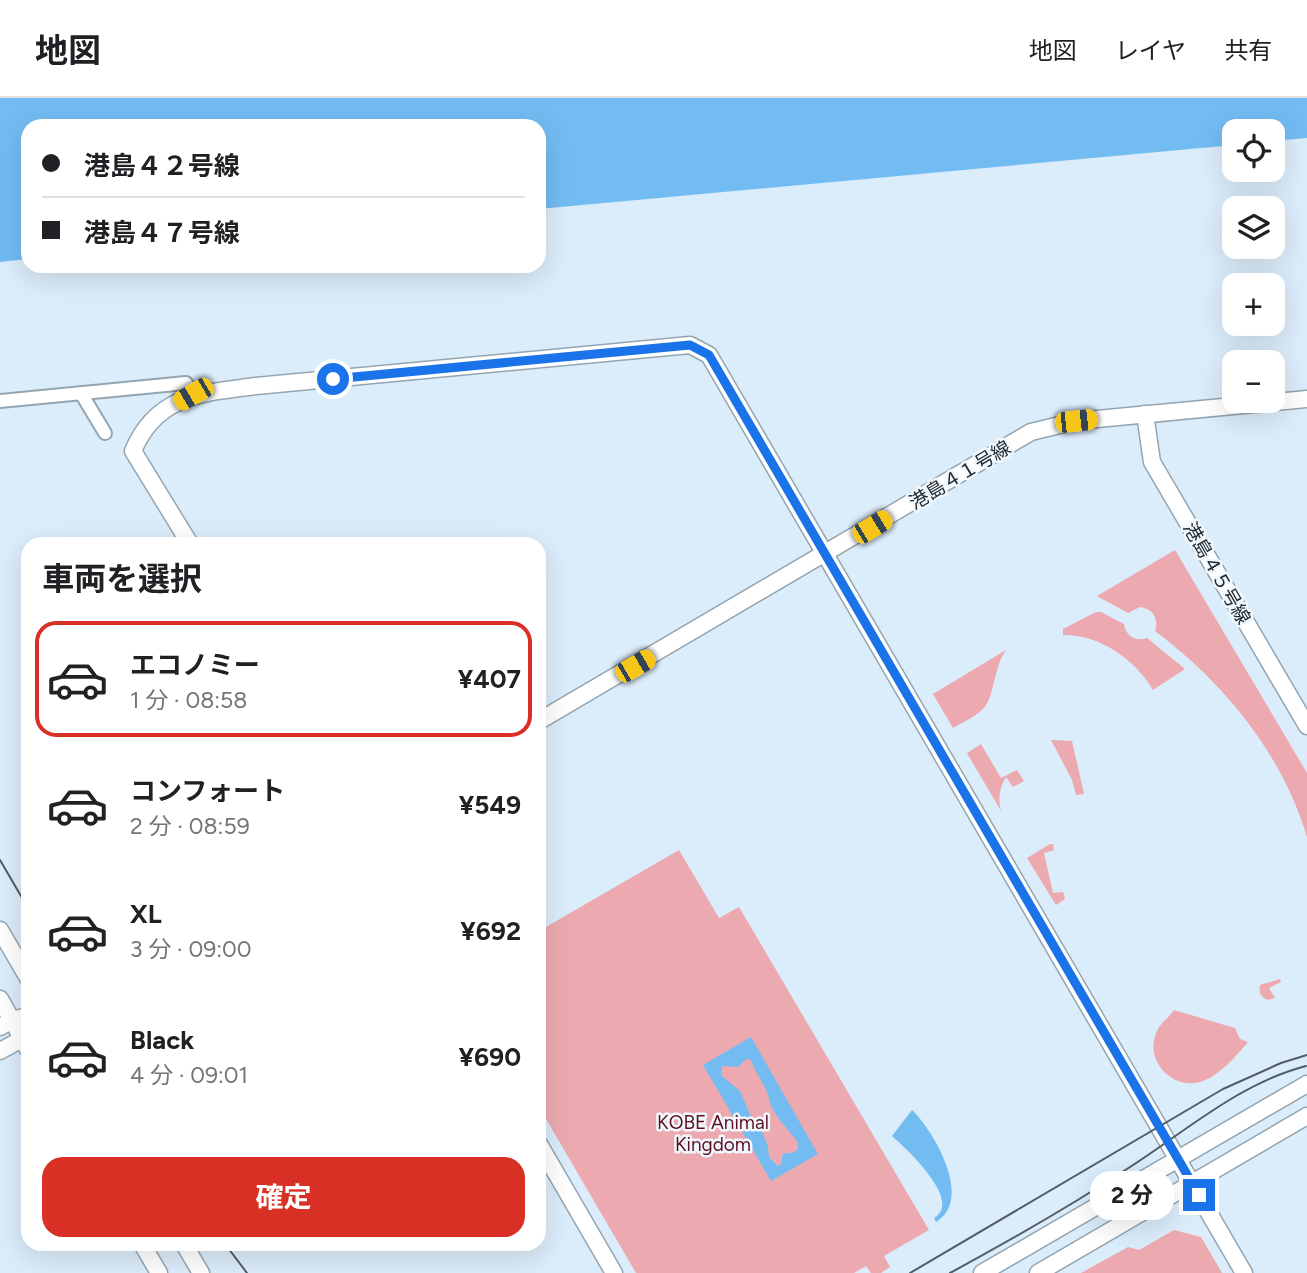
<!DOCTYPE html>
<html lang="ja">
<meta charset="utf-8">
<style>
:root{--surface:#fff;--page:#f2f2f2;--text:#202124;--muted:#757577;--line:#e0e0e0;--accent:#d93025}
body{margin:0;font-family:Figtree,"Noto Sans JP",sans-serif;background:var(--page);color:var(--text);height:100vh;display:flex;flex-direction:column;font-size:26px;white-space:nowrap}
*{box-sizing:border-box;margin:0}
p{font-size:23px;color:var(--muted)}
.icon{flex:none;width:38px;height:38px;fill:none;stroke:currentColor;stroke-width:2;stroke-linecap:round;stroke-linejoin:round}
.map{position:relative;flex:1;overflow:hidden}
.details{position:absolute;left:21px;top:439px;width:525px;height:714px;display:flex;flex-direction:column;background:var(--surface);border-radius:21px;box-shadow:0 7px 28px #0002}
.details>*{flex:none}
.banner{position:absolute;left:21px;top:21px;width:525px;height:154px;border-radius:21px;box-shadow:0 7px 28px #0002;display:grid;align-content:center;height:154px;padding:0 21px;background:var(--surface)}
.tools{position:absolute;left:1222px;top:21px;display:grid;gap:14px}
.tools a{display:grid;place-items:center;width:63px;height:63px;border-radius:14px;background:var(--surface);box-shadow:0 7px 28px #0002;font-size:35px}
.end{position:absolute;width:32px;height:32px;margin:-16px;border:9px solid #1a73e8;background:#fff;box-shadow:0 0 0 4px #fff}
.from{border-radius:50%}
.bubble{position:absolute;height:49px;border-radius:21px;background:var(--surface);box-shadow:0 7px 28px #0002;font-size:23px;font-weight:700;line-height:49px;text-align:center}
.car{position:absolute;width:21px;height:42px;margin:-21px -10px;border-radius:9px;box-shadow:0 0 5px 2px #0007;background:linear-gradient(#f5c518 24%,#345 0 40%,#f5c518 0 76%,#345 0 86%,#f5c518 0)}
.banner b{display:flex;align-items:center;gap:24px;height:66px;font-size:26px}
.banner b+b{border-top:2px solid var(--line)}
.banner i{width:18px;height:18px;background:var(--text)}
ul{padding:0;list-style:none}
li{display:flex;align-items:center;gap:21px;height:116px;margin:0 14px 10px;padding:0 7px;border:4px solid transparent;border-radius:21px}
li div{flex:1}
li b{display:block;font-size:26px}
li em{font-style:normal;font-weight:700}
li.current{border-color:var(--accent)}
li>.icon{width:63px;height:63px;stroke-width:1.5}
h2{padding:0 21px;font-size:32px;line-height:84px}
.primary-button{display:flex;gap:14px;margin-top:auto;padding:14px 21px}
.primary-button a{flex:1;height:80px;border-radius:21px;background:var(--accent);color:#fff;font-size:28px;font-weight:700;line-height:80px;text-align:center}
header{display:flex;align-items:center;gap:42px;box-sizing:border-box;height:98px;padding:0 35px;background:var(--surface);border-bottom:2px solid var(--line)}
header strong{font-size:33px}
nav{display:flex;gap:38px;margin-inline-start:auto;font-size:24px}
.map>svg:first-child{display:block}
.green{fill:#ecaab0}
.water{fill:#72bcf2;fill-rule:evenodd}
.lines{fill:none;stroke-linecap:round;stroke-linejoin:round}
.street-casing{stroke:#94a5b1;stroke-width:16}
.secondary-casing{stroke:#94a5b1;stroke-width:19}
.street{stroke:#fff;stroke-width:12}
.secondary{stroke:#fff;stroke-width:16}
.tram{stroke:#535c64;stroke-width:2}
.route{stroke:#1a73e8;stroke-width:9}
.labels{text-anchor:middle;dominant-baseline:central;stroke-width:5;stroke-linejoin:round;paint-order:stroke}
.street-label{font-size:19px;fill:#22292e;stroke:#f1f8fd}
.park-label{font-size:19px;fill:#5e1022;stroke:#f1f8fd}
</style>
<header>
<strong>地図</strong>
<nav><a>地図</a><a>レイヤ</a><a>共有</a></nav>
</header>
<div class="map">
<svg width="1307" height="1175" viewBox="0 0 1307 1175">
<rect width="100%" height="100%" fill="#dbecfa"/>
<g class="green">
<path d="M1175,452L1307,675V739C1282,655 1223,584 1155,533C1159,520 1153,511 1140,509L1128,515L1097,498Z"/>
<path d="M1096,514H1101L1124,526C1126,538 1135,544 1147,540L1185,571L1153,592C1136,562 1099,536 1063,537V531Z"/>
<path d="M1006,552C993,570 995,599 983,611C975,619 963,624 953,630L933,596Z"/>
<path d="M1051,642L1072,643L1084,696L1076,697L1072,682Z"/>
<path d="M981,646L1001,680L1017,672L1024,683L1013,689L1006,679C999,690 998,701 1001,713L967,655Z"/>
<path d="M1050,746H1053L1054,752L1044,755L1053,795L1063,794L1065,801L1056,807L1027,760Z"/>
<path d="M679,752L719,820L739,809L929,1132L884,1158L890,1169L881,1175H871L866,1168L854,1175H636L539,1009V833Z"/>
<path d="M1280,881L1281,884L1269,890L1275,900L1268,902C1260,899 1259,895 1260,887Z"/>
<path d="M1174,912L1235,930L1240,941L1248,944C1236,958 1221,976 1203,983C1173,994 1143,962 1157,933C1161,924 1169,920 1174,912Z"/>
<path d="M1174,1132L1201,1139L1222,1175H1081L1128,1149L1139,1152Z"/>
</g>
<g class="water">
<path d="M0,0H1307V40L1272,43V33H1234V47L539,111V28H28V161L0,164Z"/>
<path d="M751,939L818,1056L771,1083L703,967ZM746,961L751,962C755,974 761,981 766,992C769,997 769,1003 771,1008C778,1022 789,1033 798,1044V1051L793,1055H785L782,1058V1065L778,1068L769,1059L768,1049L758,1023L752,1021L740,993L721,977L722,968L738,969Z"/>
<path d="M912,1012C934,1033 974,1102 936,1124L934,1120C964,1104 906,1050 892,1038Z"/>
</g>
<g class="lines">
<g class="street-casing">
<g id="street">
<path d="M81,295L105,335"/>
<path d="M0,303L186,285L193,296"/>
</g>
</g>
<g class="secondary-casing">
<g id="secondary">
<path d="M1145,316L1152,364L1307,628"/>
<path d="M190,446L133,353C157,296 203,295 256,288L690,247L709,257L1244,1175"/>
<path d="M539,623L1031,334L1076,323L1307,301"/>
<path d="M0,832L28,880"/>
<path d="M0,901L28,951"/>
<path d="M0,929L12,922L28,918"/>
<path d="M0,953L22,941L28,934"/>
<path d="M539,1046L614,1175"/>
<path d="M142,1146L159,1175"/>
<path d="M184,1146L201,1175"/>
<path d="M982,1175L1307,986"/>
<path d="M1038,1175L1307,1018"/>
</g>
</g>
<use href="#street" class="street"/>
<use href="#secondary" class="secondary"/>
<g class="tram">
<path d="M0,762L28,810"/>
<path d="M225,1146L247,1175"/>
<path d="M910,1175L1223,991L1281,965L1307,957"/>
<path d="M950,1175C1011,1142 1072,1107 1130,1069C1186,1033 1240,985 1306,968"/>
</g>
</g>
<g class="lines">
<path class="route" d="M333,281L690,247L709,257L1199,1097"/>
</g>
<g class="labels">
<g class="street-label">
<text transform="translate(960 377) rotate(-31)">港島４１号線</text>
<text transform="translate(1217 475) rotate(60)">港島４５号線</text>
</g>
<g class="park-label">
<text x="713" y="1024">KOBE Animal<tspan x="713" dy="22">Kingdom</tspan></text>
</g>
</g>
</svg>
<div class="tools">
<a><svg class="icon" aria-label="locate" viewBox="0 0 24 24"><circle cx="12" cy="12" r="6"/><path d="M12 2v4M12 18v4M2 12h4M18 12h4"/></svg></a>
<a><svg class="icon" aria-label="layers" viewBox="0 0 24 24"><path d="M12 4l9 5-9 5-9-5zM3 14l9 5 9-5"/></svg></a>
<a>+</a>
<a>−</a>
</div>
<i class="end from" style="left:333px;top:281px"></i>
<i class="end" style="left:1199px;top:1097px"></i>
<div class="bubble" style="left:1090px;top:1073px;width:84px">2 分</div>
<i class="car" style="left:193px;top:296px;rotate:240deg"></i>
<i class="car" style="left:1076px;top:323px;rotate:84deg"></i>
<i class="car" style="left:872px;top:429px;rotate:59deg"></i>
<i class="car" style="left:635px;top:568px;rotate:60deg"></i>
<div class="banner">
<b><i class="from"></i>港島４２号線</b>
<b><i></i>港島４７号線</b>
</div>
<section class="details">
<h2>車両を選択</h2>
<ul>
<li class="current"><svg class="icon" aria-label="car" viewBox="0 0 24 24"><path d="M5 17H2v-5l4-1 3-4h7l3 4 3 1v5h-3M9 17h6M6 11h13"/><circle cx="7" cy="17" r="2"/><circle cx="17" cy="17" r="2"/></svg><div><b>エコノミー</b><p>1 分 · 08:58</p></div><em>¥407</em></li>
<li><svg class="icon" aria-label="car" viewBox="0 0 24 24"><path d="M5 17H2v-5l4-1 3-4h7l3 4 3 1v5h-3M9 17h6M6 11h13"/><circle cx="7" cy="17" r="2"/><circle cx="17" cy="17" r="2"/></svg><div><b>コンフォート</b><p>2 分 · 08:59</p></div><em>¥549</em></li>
<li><svg class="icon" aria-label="car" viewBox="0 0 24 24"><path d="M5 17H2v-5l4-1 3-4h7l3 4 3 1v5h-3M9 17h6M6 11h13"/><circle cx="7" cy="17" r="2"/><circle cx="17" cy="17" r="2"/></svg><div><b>XL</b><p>3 分 · 09:00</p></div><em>¥692</em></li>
<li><svg class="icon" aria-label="car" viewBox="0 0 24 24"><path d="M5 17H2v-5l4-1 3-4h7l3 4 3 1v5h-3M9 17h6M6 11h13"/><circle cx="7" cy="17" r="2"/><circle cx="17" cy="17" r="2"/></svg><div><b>Black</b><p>4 分 · 09:01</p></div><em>¥690</em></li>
</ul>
<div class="primary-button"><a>確定</a></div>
</section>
</div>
